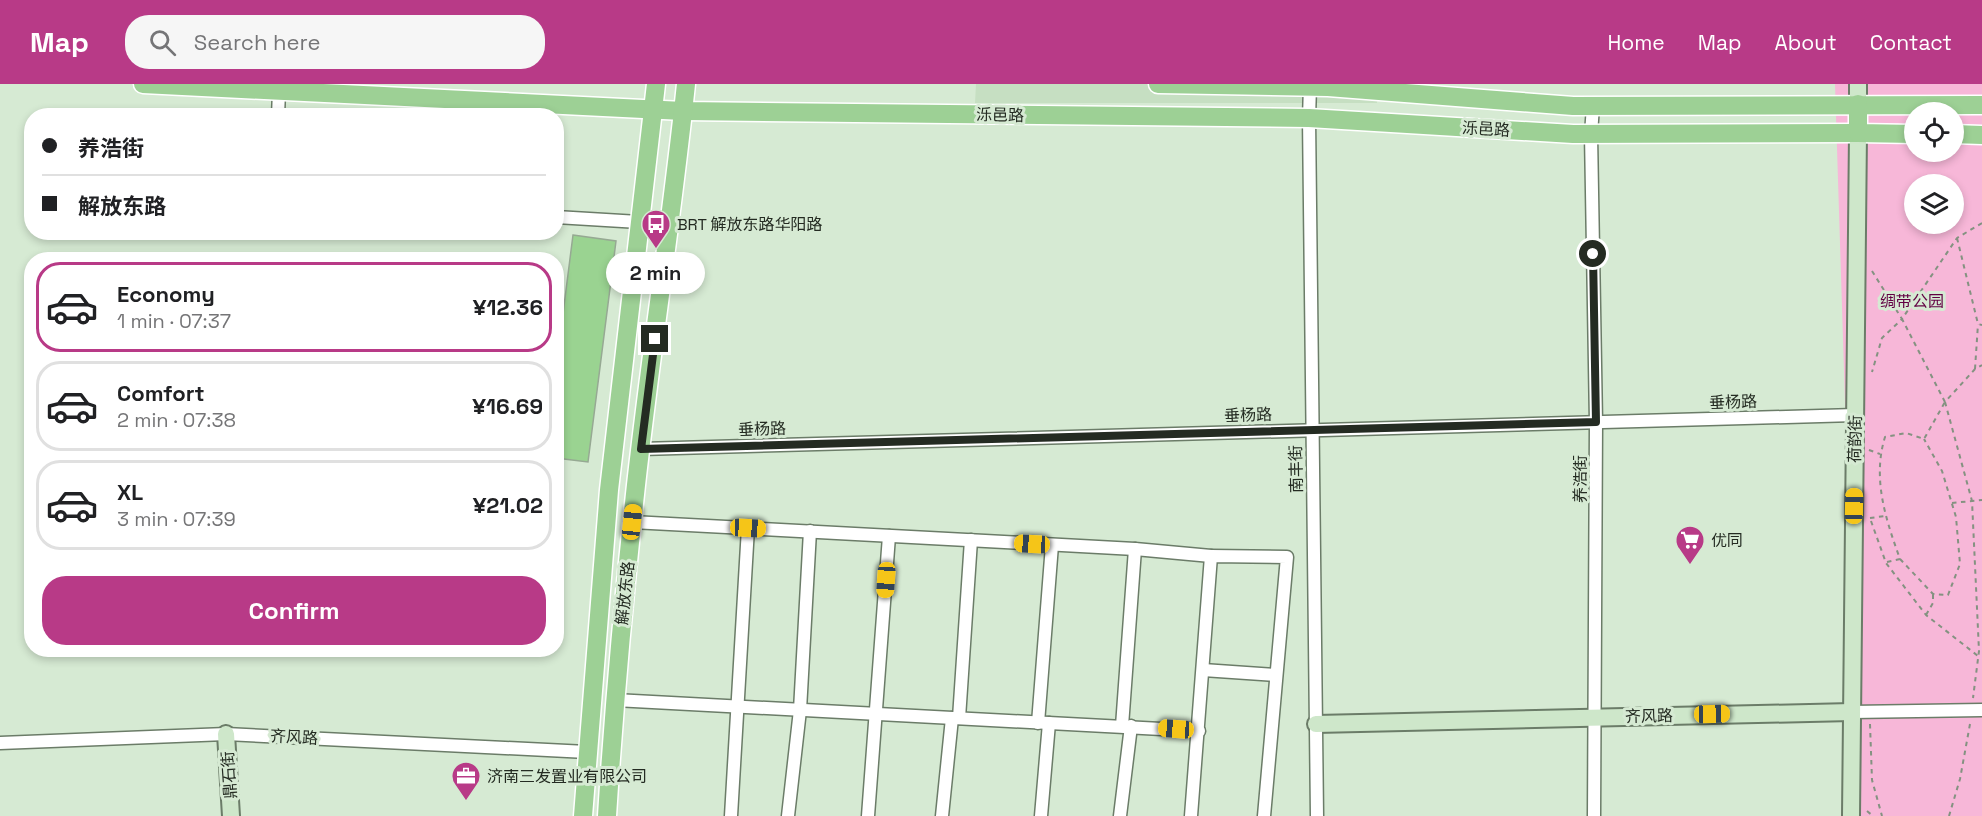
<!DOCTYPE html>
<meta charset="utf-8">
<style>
:root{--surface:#fff;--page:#f6f6f6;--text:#202124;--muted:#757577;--line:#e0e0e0;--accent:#b83a87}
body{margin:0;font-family:"Space Grotesk","Noto Sans SC",sans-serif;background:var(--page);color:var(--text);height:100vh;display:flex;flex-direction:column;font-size:22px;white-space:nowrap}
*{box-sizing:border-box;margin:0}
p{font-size:20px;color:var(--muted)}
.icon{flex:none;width:33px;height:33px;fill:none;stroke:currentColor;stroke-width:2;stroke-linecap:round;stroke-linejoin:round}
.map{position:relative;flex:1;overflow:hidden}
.drawer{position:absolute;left:24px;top:168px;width:540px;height:405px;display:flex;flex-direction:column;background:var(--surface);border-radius:24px;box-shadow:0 3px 9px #0003}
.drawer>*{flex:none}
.top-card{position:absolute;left:24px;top:24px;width:540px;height:132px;border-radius:24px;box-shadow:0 3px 9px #0003;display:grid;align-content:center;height:132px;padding:0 18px;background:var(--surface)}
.buttons{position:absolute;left:1904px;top:18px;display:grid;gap:12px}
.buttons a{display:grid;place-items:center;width:60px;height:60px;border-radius:50%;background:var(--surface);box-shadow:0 3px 9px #0003;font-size:30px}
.end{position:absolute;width:27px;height:27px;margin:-14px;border:8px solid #242b22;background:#fff;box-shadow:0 0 0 3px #fff}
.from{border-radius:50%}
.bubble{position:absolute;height:42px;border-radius:21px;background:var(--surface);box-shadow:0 3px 9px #0003;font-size:20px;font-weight:800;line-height:42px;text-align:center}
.car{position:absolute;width:18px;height:36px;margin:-18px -9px;border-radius:8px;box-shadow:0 0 4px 2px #0007;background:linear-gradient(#f5c518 24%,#345 0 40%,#f5c518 0 76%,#345 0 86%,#f5c518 0)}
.top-card b{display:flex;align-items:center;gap:21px;height:57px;font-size:22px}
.top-card b+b{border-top:2px solid var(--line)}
.top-card i{width:15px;height:15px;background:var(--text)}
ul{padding:10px 0 0;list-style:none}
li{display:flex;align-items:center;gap:18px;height:90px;margin:0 12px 9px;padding:0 6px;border:3px solid var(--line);border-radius:24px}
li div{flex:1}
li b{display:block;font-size:22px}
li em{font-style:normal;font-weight:800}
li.current{border-color:var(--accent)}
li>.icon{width:54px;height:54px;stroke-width:1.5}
.primary-button{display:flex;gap:12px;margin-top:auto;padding:12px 18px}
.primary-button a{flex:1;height:69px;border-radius:24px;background:var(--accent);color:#fff;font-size:24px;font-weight:800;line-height:69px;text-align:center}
header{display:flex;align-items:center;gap:36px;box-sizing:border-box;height:84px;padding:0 30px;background:var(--accent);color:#fff}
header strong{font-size:28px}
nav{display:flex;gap:33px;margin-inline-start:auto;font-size:21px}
.search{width:420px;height:54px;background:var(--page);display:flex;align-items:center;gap:15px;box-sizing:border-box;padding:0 21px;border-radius:24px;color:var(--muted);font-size:22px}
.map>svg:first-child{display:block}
.built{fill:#c6dfc2}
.green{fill:#f7b7d8;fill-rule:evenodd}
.building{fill:#9ad391;stroke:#96a993;stroke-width:1.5}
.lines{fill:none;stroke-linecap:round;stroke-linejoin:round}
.street-casing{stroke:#6b7c68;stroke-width:15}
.secondary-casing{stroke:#6b7c68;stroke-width:20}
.primary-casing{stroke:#fff;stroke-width:21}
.path{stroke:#849281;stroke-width:2;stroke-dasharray:4.5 4.5;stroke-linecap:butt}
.street{stroke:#fff;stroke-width:12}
.secondary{stroke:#cee7ca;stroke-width:16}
.primary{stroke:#9dd095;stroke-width:18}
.route{stroke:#242b22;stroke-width:8}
.labels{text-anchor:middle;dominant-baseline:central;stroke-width:6;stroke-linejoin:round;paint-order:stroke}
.street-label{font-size:16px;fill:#242b22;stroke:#d6ead3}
.poi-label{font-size:16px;fill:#242b22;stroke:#d6ead3;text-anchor:start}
.park-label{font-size:16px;fill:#620043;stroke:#d6ead3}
</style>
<header>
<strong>Map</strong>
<div class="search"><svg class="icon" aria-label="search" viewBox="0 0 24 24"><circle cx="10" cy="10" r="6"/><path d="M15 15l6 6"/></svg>Search here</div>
<nav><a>Home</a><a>Map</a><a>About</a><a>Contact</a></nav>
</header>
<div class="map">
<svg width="1982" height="732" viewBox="0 0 1982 732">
<rect width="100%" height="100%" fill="#d6ead3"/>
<path class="built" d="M976,0H1376L1377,19H975Z"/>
<path class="green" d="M1835,0H1982V732H1858ZM1914,28H1953V68H1914ZM1914,100H1953V140H1914Z"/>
<path class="building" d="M573,151L616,157L588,378L556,374V285Z"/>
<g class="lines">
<g class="street-casing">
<g id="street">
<path d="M1310,2L1309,34L1317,732"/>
<path d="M1593,22L1591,50L1596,338L1594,732"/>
<path d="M278,32L279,7"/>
<path d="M556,133L639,138"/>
<path d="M641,365L1855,331"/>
<path d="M632,438L1135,465L1211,472"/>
<path d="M1203,586L1276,591"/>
<path d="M615,616L1199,647"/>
<path d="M1852,628L1982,626"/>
<path d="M959,634L971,456"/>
<path d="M1038,639L1052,461"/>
<path d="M1122,642L1135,465"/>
<path d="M0,659L226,650L587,668"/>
<path d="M731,732L748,444"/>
<path d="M788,732L800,626L810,447"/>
<path d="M868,732L889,452"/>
<path d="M942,732L952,634"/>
<path d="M1041,732L1049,639"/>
<path d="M1120,732L1131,642"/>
<path d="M1191,732L1211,472L1287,473L1264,732"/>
</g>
</g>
<g class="secondary-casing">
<g id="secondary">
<path d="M1858,0V20"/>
<path d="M1316,640L1852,628"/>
<path d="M226,650L231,732"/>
<path d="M1851,732L1858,49"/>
</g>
</g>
<g class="primary-casing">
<g id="primary">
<path d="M143,0L683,27L1309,34L1573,50L1858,49"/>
<path d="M1158,0L1328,3L1573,22L1982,21"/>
<path d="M1858,20V49L1914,50"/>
<path d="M1953,50L1982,51"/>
<path d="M583,732L609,406L656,0"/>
<path d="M607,732C614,622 624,511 636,401C651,267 672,134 686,0"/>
</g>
</g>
<g class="path">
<path d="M1982,139L1957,154L1902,235L1945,318L1975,285L1982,281"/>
<path d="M1957,154L1978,240L1982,241"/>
<path d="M1872,187L1902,235L1882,254L1872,288"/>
<path d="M1975,285L1978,240"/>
<path d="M1945,318L1972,417L1979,567L1973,614"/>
<path d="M1869,366L1880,370"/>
<path d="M1952,419L1982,416"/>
<path d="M1870,434L1885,432"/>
<path d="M1871,437L1886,479L1926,531L1978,572"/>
<path d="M1900,475L1933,510L1948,511L1960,480L1956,433L1942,387L1924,355"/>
<path d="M1887,478L1900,475C1886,436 1872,395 1885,353L1906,349L1924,355L1945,318"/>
<path d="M1926,531L1933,519V510"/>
<path d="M1870,640L1872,696L1882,732"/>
<path d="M1867,727L1873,732"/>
<path d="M1949,732L1960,695L1970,640"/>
</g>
<use href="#street" class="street"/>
<use href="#secondary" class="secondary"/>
<use href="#primary" class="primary"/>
</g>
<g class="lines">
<path class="route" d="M655,255L641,365L1596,338L1593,170"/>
</g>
<defs>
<g id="bus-pin" transform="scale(1.5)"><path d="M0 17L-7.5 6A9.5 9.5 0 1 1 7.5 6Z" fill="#b83a87" stroke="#d6ead3"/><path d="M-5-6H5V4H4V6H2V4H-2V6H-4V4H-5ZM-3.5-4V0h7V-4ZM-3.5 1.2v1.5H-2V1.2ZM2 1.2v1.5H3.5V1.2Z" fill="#fff"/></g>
<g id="supermarket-pin" transform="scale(1.5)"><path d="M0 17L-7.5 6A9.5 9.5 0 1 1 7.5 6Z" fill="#b83a87" stroke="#d6ead3"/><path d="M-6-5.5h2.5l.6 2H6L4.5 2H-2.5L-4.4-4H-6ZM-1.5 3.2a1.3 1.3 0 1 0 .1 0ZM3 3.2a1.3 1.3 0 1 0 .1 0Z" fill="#fff"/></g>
<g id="office-pin" transform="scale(1.5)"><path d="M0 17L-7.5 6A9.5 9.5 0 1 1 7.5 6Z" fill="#b83a87" stroke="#d6ead3"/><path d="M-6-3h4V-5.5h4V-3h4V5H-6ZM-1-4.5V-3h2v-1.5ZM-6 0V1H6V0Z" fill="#fff"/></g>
</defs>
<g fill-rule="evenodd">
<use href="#bus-pin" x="656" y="140"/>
<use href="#supermarket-pin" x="1690" y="456"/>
<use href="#office-pin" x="466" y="692"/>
</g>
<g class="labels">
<g class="street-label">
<text transform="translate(1000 31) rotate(1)">泺邑路</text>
<text transform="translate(1486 45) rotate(3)">泺邑路</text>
<text transform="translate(1733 318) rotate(-2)">垂杨路</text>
<text transform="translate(1248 331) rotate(-2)">垂杨路</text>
<text transform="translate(762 345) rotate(-2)">垂杨路</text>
<text transform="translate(1855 355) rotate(-89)">荷韵街</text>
<text transform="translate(1296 385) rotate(-91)">南丰街</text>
<text transform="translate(1580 395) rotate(-90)">养浩街</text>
<text transform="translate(625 509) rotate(-84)">解放东路</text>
<text transform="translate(1649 632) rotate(-1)">齐风路</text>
<text transform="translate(294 653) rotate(3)">齐风路</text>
<text transform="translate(229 691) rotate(-94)">鼎石街</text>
</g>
<g class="poi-label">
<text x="677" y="140">BRT 解放东路华阳路</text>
<text x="1711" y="456">优同</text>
<text x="487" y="692">济南三发置业有限公司</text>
</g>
<g class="park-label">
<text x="1912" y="217">绸带公园</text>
</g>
</g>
</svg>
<div class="buttons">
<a><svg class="icon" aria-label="locate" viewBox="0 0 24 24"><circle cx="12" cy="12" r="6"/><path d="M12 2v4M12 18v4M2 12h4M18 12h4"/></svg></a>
<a><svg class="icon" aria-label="layers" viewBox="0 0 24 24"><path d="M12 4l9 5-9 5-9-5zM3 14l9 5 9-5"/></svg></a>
</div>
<i class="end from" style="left:1593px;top:170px"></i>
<i class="end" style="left:655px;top:255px"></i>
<div class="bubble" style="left:606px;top:168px;width:99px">2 min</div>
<i class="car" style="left:1854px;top:422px;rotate:1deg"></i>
<i class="car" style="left:632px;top:438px;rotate:6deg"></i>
<i class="car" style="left:748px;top:444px;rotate:93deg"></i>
<i class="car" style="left:1032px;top:460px;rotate:273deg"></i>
<i class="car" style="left:886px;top:496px;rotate:184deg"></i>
<i class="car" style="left:1712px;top:630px;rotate:89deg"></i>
<i class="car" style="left:1176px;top:645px;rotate:274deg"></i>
<div class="top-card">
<b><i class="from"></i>养浩街</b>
<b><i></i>解放东路</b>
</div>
<section class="drawer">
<ul>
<li class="current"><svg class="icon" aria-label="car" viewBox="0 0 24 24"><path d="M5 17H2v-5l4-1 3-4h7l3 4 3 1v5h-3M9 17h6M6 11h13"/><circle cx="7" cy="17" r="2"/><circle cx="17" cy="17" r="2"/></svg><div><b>Economy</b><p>1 min · 07:37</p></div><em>¥12.36</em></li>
<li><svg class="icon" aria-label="car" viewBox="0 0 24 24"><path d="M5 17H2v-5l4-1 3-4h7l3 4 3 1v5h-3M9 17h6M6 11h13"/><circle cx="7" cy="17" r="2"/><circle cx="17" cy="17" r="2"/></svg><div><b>Comfort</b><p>2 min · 07:38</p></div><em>¥16.69</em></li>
<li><svg class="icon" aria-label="car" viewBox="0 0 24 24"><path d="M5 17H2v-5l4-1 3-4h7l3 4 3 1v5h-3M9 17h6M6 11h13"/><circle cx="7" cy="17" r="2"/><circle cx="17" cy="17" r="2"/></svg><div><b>XL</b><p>3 min · 07:39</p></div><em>¥21.02</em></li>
</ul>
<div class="primary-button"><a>Confirm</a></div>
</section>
</div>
